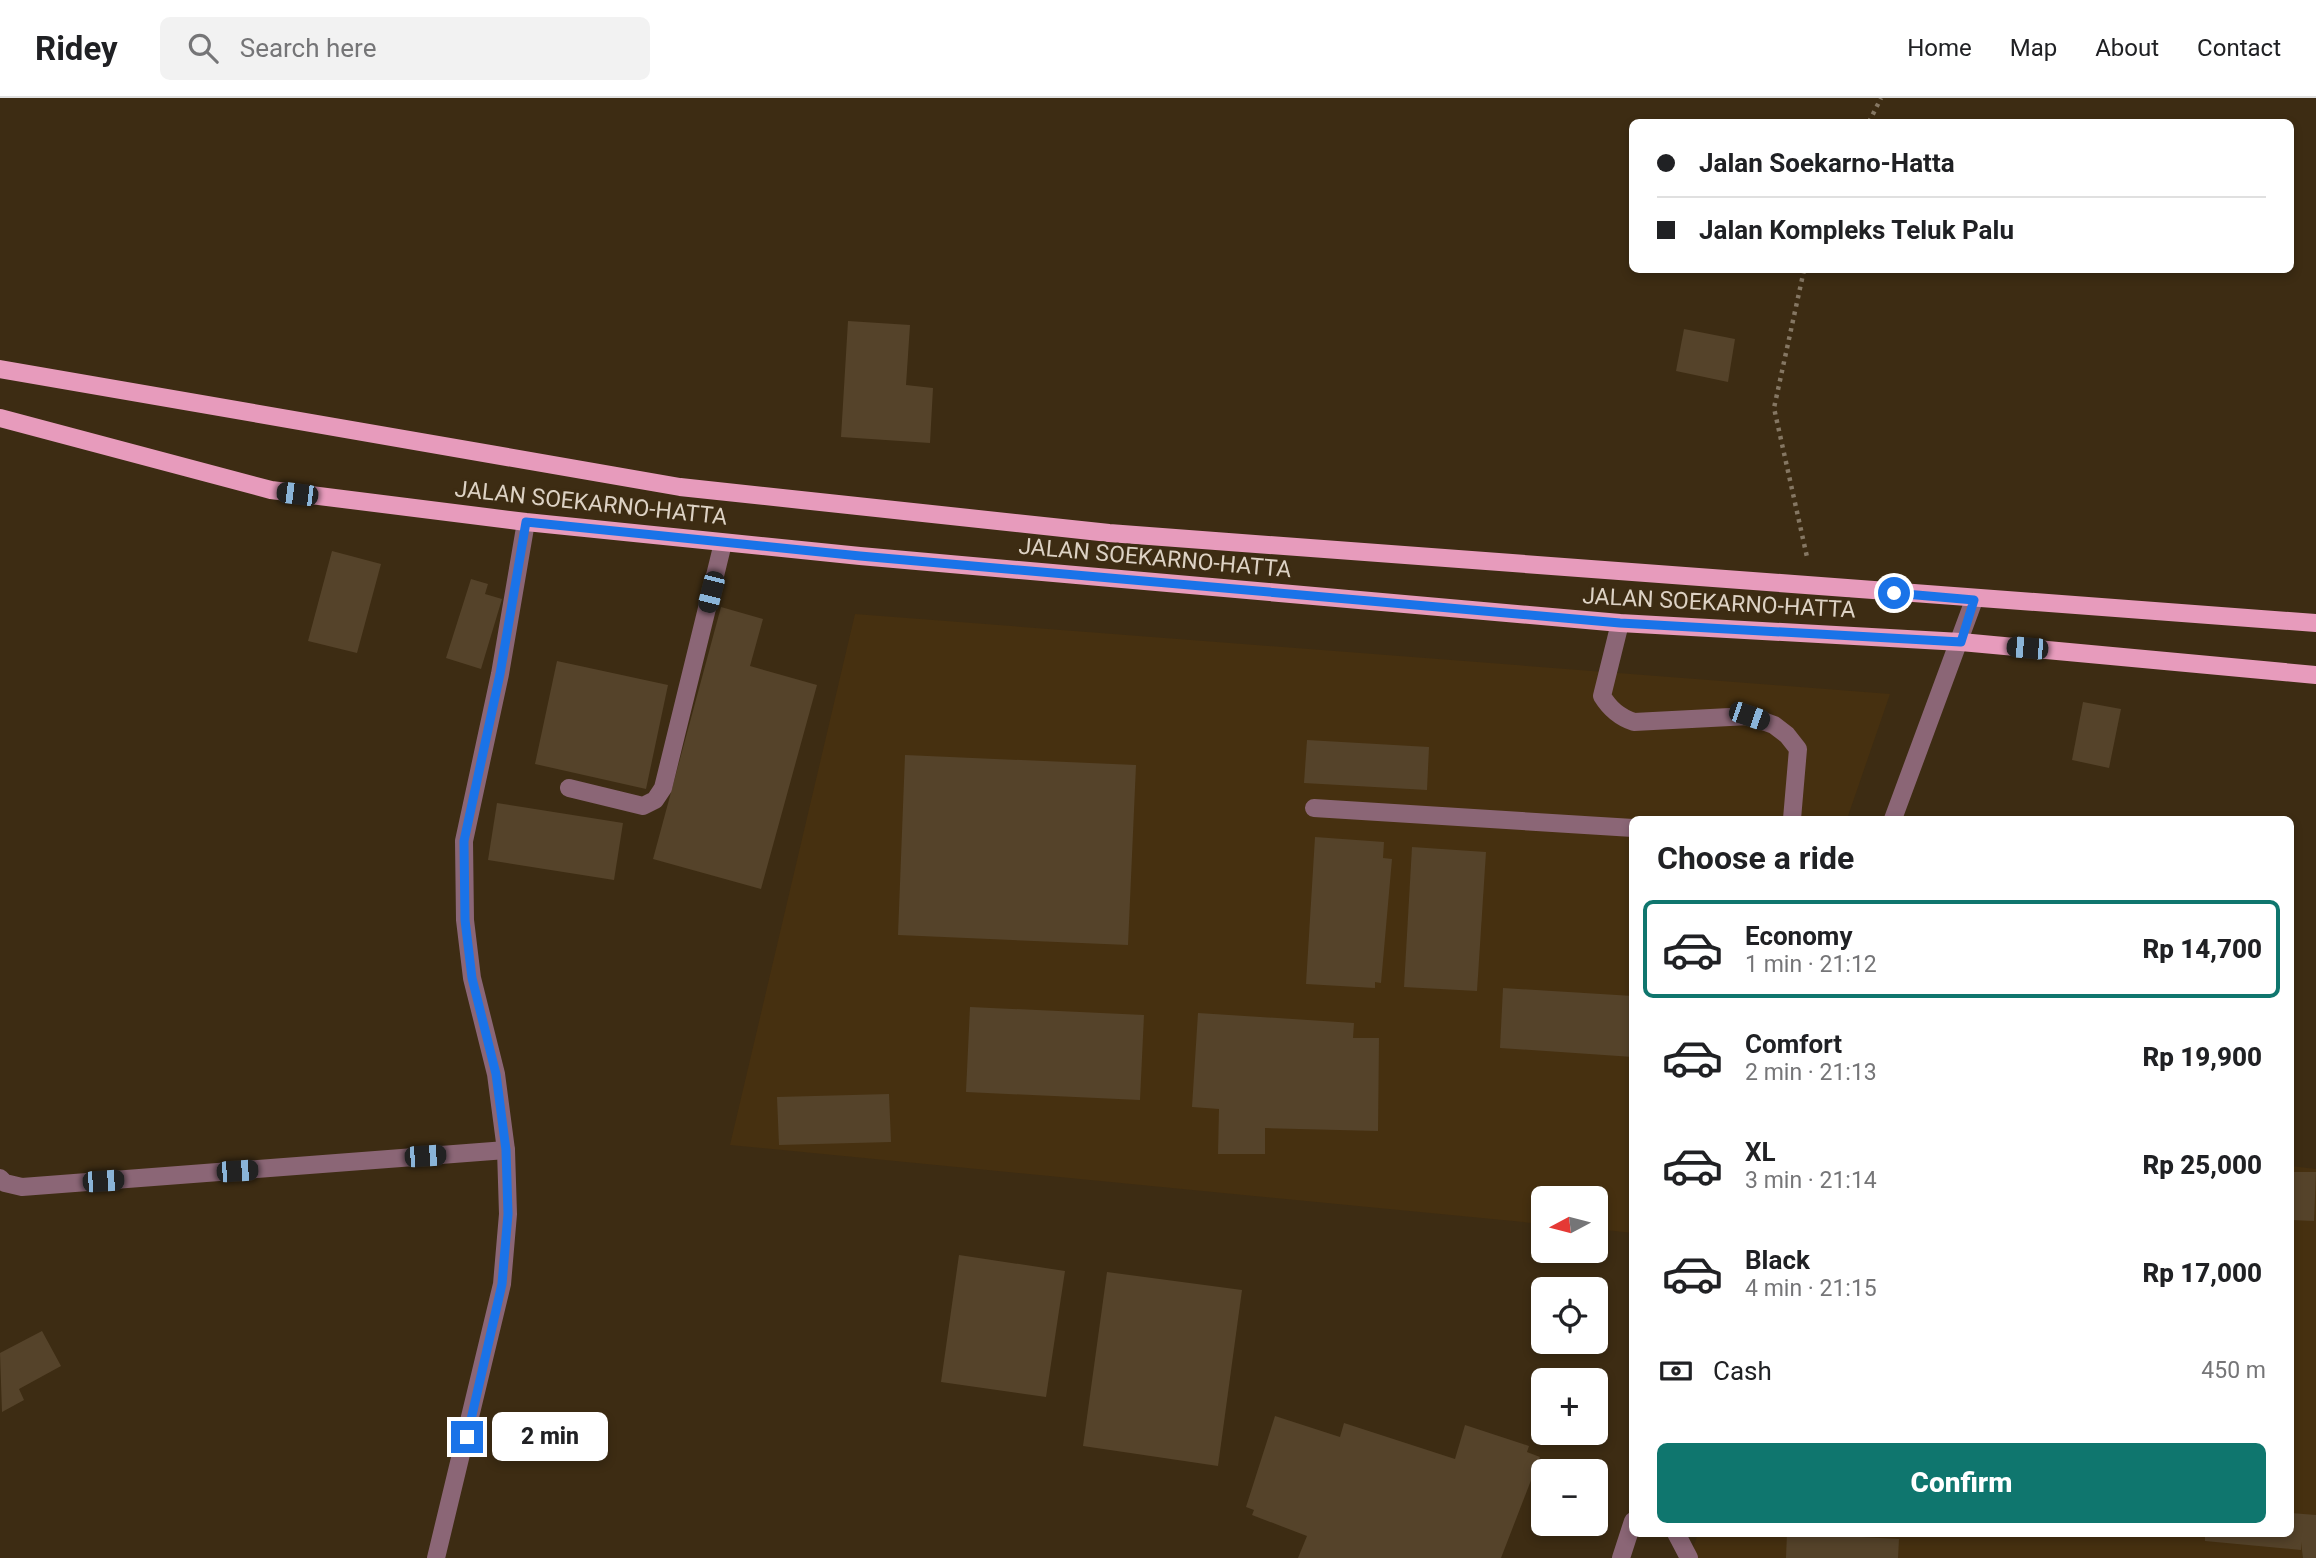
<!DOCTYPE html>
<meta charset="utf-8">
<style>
:root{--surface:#fff;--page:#f2f2f2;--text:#202124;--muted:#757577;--line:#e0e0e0;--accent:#0f766e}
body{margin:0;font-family:Roboto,sans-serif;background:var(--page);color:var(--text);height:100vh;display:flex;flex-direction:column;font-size:26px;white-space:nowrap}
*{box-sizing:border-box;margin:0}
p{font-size:23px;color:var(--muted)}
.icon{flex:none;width:38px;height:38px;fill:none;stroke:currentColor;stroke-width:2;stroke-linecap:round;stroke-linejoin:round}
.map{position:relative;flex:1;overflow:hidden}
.panel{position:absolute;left:1629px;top:718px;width:665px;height:721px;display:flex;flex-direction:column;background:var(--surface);border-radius:10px;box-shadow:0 4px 10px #0003}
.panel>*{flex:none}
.guide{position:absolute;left:1629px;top:21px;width:665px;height:154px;border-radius:10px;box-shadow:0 4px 10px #0003;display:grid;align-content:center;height:154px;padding:0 28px;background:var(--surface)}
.needle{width:46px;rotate:263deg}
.controls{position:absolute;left:1531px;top:1088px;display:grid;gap:14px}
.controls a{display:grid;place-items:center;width:77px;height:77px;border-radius:10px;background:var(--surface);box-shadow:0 4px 10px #0003;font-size:35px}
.end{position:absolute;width:32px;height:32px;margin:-16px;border:9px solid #1a73e8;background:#fff;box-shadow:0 0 0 4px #fff}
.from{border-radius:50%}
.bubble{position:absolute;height:49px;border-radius:10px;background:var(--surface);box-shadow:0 4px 10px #0003;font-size:23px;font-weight:800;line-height:49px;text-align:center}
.car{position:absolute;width:21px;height:42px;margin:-21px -10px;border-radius:9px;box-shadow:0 0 5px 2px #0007;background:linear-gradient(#222 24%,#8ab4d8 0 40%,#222 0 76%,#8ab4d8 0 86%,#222 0)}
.guide b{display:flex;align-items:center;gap:24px;height:66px;font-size:26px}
.guide b+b{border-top:2px solid var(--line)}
.guide i{width:18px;height:18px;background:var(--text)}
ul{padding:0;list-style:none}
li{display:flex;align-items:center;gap:21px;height:98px;margin:0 14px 10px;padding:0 14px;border:4px solid transparent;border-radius:10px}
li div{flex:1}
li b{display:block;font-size:26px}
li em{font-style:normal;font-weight:800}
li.on{border-color:var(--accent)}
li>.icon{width:63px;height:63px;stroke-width:1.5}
h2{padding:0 28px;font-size:32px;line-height:84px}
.pay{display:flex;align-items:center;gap:18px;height:77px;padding:0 28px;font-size:26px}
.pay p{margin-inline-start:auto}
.action{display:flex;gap:14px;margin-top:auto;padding:14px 28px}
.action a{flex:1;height:80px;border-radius:10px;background:var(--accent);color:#fff;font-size:28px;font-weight:800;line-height:80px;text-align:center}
header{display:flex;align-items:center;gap:42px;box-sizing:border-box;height:98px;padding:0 35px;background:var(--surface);border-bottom:2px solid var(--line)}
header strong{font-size:33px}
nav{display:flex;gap:38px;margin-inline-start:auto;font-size:24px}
.search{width:490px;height:63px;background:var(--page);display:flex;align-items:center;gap:18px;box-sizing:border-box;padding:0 24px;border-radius:10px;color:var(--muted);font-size:26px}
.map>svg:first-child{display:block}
.built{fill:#463010}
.building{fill:#55432a}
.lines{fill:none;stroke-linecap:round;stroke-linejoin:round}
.path{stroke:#857763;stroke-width:4.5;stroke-dasharray:3.5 5;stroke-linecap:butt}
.minor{stroke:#8b6676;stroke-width:18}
.major{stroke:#e79bbc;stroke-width:18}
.route{stroke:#1a73e8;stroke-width:9}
.labels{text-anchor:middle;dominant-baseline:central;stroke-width:6;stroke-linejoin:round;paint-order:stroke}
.street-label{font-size:23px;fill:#ddd2c4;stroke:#3d2c13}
</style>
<header>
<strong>Ridey</strong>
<div class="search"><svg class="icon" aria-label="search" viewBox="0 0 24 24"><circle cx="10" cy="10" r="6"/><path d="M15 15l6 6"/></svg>Search here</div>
<nav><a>Home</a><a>Map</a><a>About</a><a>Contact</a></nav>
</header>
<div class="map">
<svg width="2316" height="1460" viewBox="0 0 2316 1460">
<rect width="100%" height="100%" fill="#3d2c13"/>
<g class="built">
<path d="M855,516L1890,596L1847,721H1633V1135L1596,1131V1101H1544L1543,1126L730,1047Z"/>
<path d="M2291,1068L2316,1071V1460H1690L1698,1435H2291Z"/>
</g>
<g class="building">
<path d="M848,223L910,227L906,287L933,290L930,345L841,339Z"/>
<path d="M1684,231L1735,241L1728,284L1676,273Z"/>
<path d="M332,453L381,466L357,555L308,543Z"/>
<path d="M471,481L488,486L485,496L502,501L481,571L446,560Z"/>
<path d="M721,509L763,521L750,568L817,587L761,791L653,761Z"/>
<path d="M557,563L668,587L646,691L535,666Z"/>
<path d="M2083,604L2121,611L2109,670L2072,662Z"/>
<path d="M1307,642L1429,649L1427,692L1304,685Z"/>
<path d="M905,657L1136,667L1128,847L898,837Z"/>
<path d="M497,705L623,725L614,782L488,762Z"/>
<path d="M1315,739L1384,744L1383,760L1392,761L1381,885L1375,884V890L1306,886Z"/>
<path d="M1412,749L1486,754L1477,893L1404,889Z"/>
<path d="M1503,890L1633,898V959L1500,950Z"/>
<path d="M970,909L1144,917L1140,1002L966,994Z"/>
<path d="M1198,915L1354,925L1353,940H1379L1378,1033L1265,1030V1056H1218L1219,1011L1192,1009Z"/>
<path d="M889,996L891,1044L779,1047L777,999Z"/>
<path d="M2291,1074H2316L2314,1123L2291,1122Z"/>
<path d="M959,1157L1065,1173L1046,1299L941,1284Z"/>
<path d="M1107,1174L1242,1192L1218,1368L1083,1348Z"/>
<path d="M42,1233L61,1268L19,1291L24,1302L2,1314L0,1255Z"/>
<path d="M1275,1318L1340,1339L1344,1325L1455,1361L1465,1327L1529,1348L1527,1354L1540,1359L1501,1460H1298L1307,1438L1252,1417L1254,1412L1246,1409Z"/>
<path d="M2291,1415L2316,1417V1460H2303L2301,1444V1452L2205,1443V1435H2291Z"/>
<path d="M1787,1435L1899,1441L1898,1460H1786Z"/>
</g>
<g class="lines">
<g class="path">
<path d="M1869,24L1881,0"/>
<path d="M1804,172L1774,310L1807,459"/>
</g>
<g class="minor">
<path d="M1620,525L1602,598C1610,611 1619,619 1634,624L1749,618L1774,627L1787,637L1798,651L1792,721"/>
<path d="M569,690L643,708L655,702L663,690L723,445"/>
<path d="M1314,710L1633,730"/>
<path d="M1893,721L1974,502"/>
<path d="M0,1080L5,1085L22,1089L506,1052"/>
<path d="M1676,1435L1689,1460"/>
<path d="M436,1460L502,1186L508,1116L506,1052L496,976L472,880L465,822L464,743L500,576L526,424"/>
<path d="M1621,1460L1633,1423"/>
</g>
<g class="major">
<path d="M0,271L680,389L1109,435L2316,525"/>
<path d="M0,320L271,392L526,424L860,458L1620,525L1961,544L2316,577"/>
</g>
</g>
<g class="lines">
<path class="route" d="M467,1339L502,1186L508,1116L506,1052L496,976L472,880L465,822L464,743L500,576L526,424L860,458L1620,525L1961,544L1974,502L1894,495"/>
</g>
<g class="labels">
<g class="street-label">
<text transform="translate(591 405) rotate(6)">JALAN SOEKARNO-HATTA</text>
<text transform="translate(1155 460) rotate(5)">JALAN SOEKARNO-HATTA</text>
<text transform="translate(1719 505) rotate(3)">JALAN SOEKARNO-HATTA</text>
</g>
</g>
</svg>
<div class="controls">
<a><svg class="needle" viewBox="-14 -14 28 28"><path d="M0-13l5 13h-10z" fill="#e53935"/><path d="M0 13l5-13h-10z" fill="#757577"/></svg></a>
<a><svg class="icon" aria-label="locate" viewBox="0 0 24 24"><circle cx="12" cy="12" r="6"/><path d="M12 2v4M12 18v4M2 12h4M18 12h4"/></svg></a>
<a>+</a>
<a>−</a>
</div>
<i class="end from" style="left:1894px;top:495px"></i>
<i class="end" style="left:467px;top:1339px"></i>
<div class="bubble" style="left:492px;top:1314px;width:116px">2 min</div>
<i class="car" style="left:297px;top:396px;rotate:277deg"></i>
<i class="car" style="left:711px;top:494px;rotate:194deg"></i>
<i class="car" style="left:2027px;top:550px;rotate:275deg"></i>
<i class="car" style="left:1749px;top:618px;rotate:109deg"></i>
<i class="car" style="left:425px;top:1058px;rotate:86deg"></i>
<i class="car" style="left:237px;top:1073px;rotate:86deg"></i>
<i class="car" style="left:103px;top:1083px;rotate:86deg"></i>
<div class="guide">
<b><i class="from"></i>Jalan Soekarno-Hatta</b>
<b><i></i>Jalan Kompleks Teluk Palu</b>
</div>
<section class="panel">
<h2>Choose a ride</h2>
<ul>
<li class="on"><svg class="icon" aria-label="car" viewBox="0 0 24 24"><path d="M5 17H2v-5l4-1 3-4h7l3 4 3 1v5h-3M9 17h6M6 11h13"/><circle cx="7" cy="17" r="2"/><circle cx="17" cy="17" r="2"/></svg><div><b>Economy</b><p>1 min · 21:12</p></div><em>Rp 14,700</em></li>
<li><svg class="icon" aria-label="car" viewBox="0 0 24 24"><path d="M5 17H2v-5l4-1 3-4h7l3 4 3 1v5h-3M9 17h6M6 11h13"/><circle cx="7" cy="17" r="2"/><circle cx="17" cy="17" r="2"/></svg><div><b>Comfort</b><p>2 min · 21:13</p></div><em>Rp 19,900</em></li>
<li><svg class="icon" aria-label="car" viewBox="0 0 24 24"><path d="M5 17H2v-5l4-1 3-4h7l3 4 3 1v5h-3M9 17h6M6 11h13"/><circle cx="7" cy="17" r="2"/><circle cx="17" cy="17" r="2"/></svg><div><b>XL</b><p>3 min · 21:14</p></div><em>Rp 25,000</em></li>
<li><svg class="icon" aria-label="car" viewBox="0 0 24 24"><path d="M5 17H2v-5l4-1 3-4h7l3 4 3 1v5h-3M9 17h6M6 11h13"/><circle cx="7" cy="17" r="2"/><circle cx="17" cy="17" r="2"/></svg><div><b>Black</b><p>4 min · 21:15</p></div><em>Rp 17,000</em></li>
</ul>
<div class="pay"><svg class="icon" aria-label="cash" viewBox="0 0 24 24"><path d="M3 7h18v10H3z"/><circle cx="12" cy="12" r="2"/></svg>Cash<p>450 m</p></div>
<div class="action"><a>Confirm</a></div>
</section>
</div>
